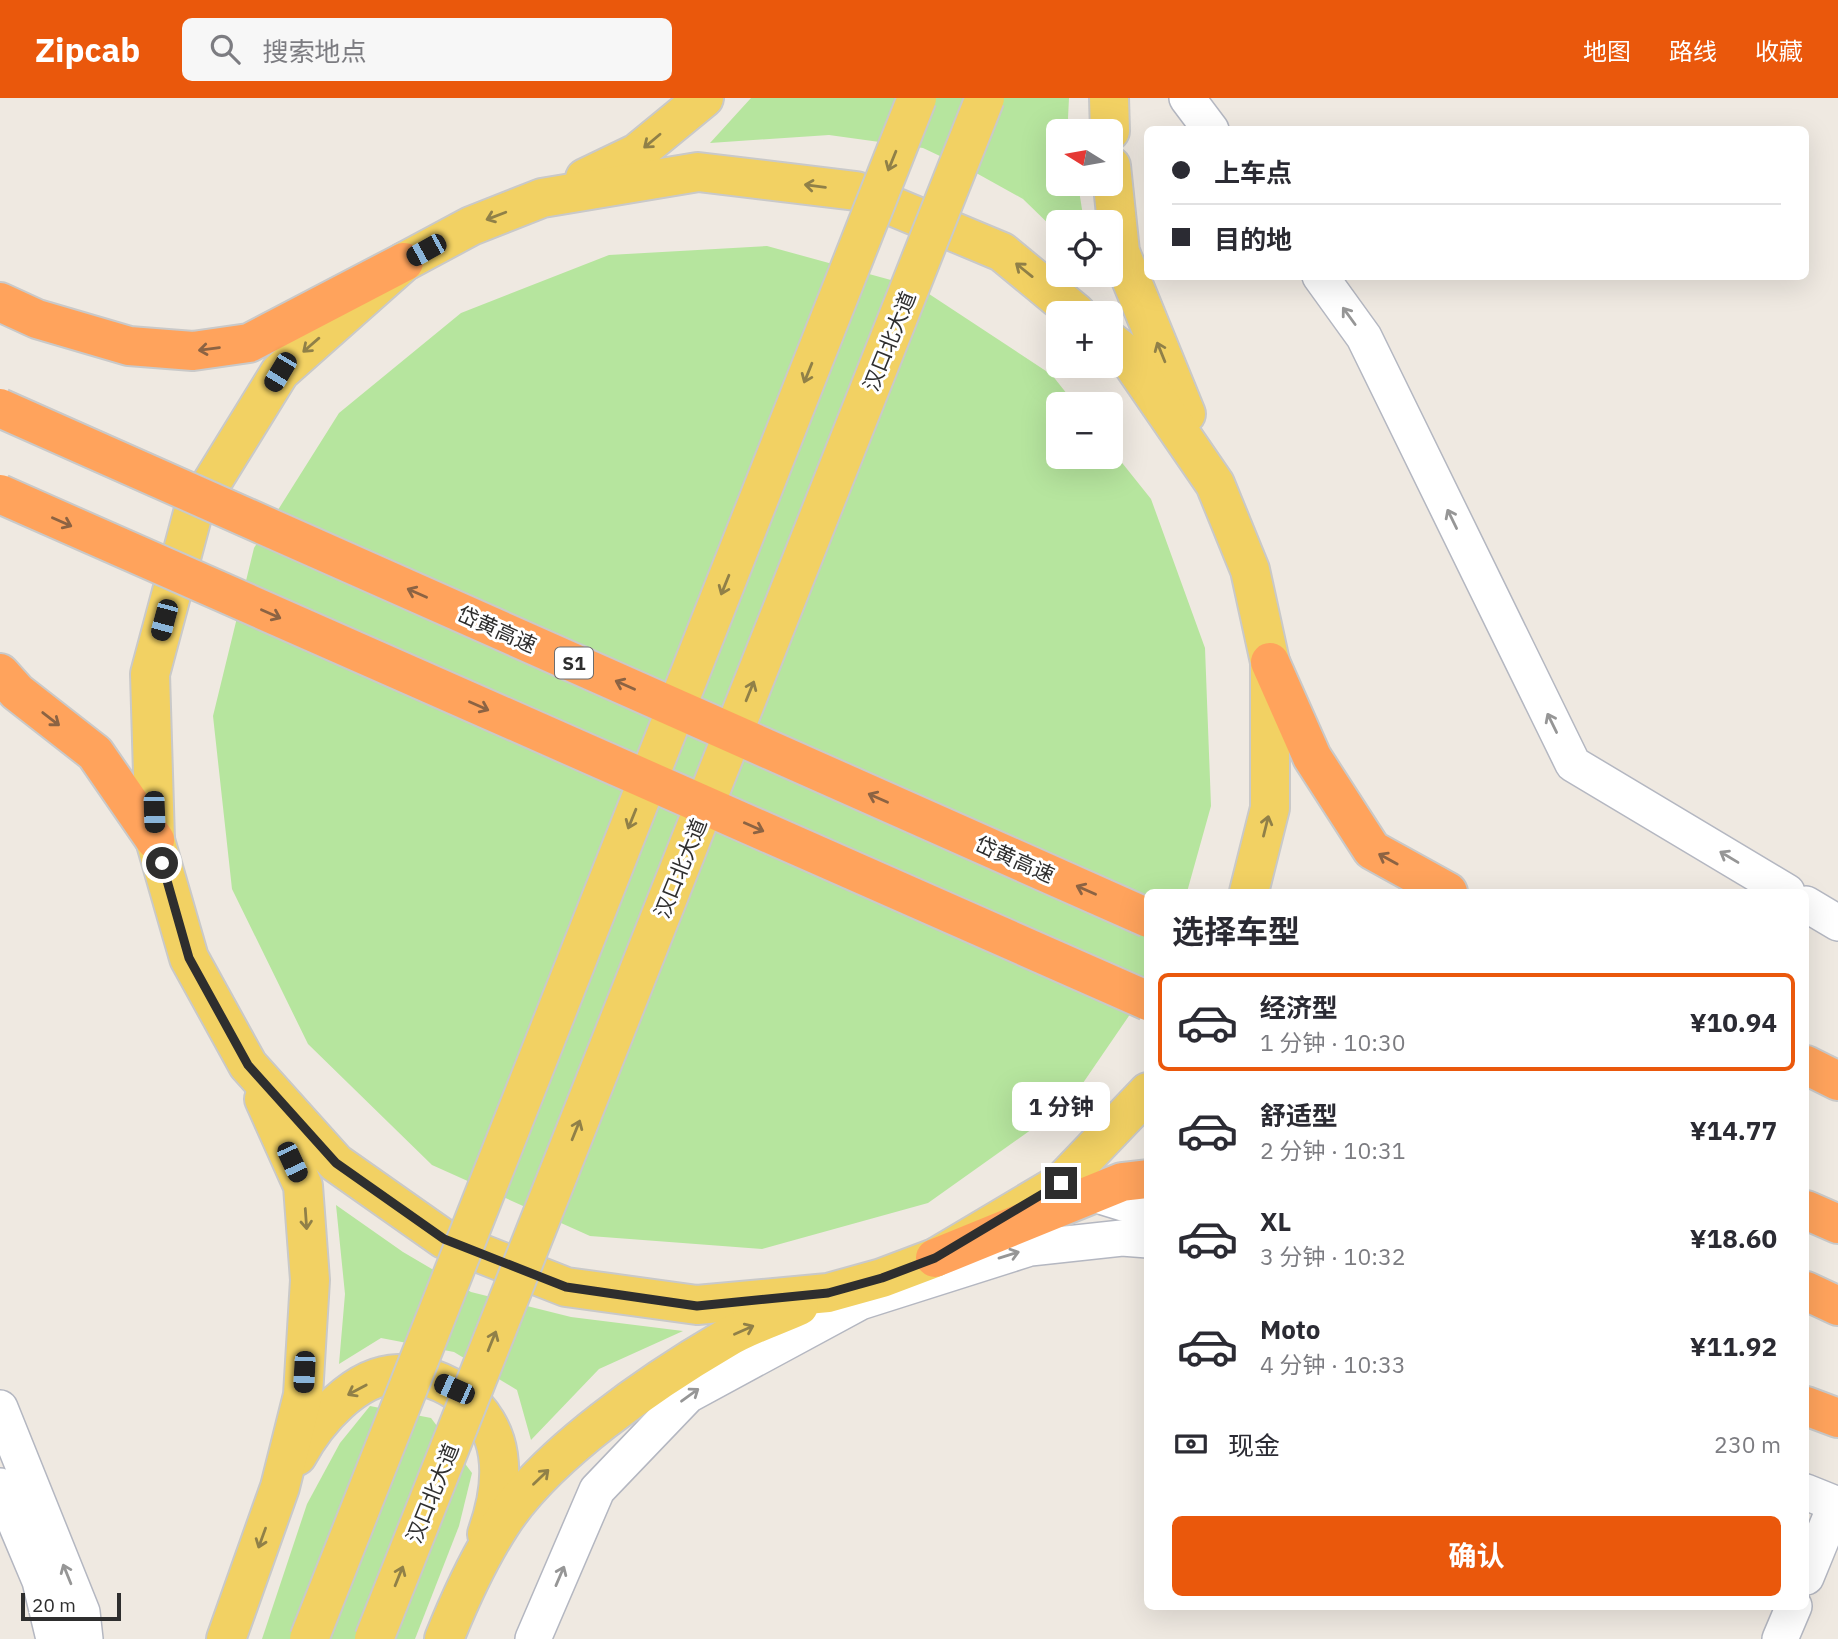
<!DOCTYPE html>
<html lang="zh">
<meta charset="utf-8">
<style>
:root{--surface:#fff;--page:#f7f7f7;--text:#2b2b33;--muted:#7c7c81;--line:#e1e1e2;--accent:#ea580c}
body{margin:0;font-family:"IBM Plex Sans","Noto Sans SC",sans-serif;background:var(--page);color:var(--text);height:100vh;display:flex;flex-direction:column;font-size:26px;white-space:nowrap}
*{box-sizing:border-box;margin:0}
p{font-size:23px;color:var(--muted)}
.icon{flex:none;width:38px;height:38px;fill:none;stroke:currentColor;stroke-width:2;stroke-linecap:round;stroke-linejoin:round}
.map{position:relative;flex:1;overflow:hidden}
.details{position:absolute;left:1144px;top:791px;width:665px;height:721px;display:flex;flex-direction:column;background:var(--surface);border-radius:10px;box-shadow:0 7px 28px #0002}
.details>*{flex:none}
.top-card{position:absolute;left:1144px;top:28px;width:665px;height:154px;border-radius:10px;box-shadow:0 7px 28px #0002;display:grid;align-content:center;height:154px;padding:0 28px;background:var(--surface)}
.needle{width:46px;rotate:281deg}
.fabs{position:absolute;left:1046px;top:21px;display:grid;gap:14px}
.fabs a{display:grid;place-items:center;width:77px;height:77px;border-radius:10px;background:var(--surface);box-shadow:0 7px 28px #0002;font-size:35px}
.scale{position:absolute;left:21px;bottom:18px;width:100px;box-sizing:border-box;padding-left:7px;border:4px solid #2e2e2e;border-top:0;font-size:19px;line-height:24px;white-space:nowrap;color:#2e2e2e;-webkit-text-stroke:5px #fff;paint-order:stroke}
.end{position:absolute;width:32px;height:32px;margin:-16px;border:9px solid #2e2e2e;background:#fff;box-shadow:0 0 0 4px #fff}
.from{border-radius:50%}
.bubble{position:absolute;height:49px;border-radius:10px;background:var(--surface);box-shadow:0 7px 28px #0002;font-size:23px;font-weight:700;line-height:49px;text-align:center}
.car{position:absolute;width:21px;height:42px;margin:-21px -10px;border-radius:9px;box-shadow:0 0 5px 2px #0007;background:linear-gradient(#222 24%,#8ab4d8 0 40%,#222 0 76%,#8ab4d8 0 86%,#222 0)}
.top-card b{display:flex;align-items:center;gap:24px;height:66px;font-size:26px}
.top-card b+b{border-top:2px solid var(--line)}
.top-card i{width:18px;height:18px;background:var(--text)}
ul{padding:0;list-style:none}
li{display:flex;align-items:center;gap:21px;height:98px;margin:0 14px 10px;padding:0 14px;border:4px solid transparent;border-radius:10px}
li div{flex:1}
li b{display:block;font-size:26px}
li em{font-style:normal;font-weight:700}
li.selected{border-color:var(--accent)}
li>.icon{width:63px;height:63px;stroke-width:1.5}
h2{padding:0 28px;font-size:32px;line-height:84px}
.pay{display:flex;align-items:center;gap:18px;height:77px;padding:0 28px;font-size:26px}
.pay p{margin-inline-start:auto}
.button{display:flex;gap:14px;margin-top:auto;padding:14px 28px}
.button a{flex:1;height:80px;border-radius:10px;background:var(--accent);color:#fff;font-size:28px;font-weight:700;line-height:80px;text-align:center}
header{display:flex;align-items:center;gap:42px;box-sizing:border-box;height:98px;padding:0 35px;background:var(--accent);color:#fff}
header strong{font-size:33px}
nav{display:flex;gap:38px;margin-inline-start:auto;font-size:24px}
.search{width:490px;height:63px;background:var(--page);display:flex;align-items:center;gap:18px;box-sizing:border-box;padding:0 24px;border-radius:10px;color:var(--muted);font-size:26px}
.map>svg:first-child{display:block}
.green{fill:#b6e59e}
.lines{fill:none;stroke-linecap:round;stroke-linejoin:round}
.minor-casing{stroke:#b4b7c1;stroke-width:38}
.major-casing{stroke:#c9c9c9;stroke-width:42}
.highway-casing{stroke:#c9c9c9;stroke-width:42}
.minor{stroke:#fff;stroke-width:35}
.major{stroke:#f2d163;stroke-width:38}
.highway{stroke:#ffa35c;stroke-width:38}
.major-bridge-casing{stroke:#c9c9c9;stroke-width:42;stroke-linecap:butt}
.highway-bridge-casing{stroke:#c9c9c9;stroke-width:42;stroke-linecap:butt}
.major-bridge{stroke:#f2d163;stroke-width:38}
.highway-bridge{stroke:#ffa35c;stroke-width:38}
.oneway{stroke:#908048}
.oneway2{stroke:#969696}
.oneway3{stroke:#8c6343}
.route{stroke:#2e2e2e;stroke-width:9}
.labels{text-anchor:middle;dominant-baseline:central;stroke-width:6;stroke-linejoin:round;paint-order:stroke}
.shield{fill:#fff;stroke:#6d6d6d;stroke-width:2}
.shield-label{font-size:19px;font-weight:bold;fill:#2e2e2e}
.street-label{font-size:21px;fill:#2e2e2e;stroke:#fff}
</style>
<header>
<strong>Zipcab</strong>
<div class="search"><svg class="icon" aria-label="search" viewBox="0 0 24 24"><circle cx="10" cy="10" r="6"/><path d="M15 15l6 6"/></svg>搜索地点</div>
<nav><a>地图</a><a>路线</a><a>收藏</a></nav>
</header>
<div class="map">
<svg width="1838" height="1541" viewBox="0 0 1838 1541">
<rect width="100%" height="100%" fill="#efe9e1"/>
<g class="green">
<path d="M751,0H1069L1068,20L1070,33H1059V86H1078L1084,124H1059V136L1023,101L978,76L923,50L829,37L710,45Z"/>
<path d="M767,148L920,190L1052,277L1075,306H1059V359H1111V351L1151,401L1205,550L1211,708L1187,794H1148V890L1070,1004L928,1105L762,1151L590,1138L432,1067L308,946L232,791L213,618L254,450L339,315L461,215L609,157Z"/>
<path d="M336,1107L403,1154L471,1194L571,1219L683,1233L599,1271L531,1342L517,1292L454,1254L381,1240L339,1266L345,1196Z"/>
<path d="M370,1308L431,1320L472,1375L459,1428L415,1541H262L307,1406L340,1345Z"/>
</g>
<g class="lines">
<g class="minor-casing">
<g id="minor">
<path d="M1187,0L1211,32"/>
<path d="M1320,178L1364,239L1573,666L1787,794"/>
<path d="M1806,806L1838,825"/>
<path d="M1094,1096L1133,1108L1148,1120"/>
<path d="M0,1310L82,1514L85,1541"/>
<path d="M0,1388L40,1483L54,1541"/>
<path d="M1806,1394L1838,1407"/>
<path d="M1806,1479L1836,1406"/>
<path d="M533,1541L597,1392L688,1297L860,1204L1030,1150L1122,1140L1148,1142"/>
<path d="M1780,1541L1794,1508"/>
</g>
</g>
<g class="major-casing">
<g id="major">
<path d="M1109,0L1110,33"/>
<path d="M1111,68L1120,154L1186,316"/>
<path d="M585,80L637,55L704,0"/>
<path d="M1076,215L1002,154L856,93L698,74L542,100L471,128L404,164L280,274L193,415L150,576L155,742L189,860L248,967L336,1065L444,1141L566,1189L697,1207L828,1195L882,1180L935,1160L1061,1085L1148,994"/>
<path d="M1111,244L1125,255L1215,386L1250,472L1270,564V710L1249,794"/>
<path d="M297,1358C316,1323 355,1277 398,1276C446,1275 491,1309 498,1357C502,1384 496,1411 487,1436"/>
<path d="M226,1541L280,1389L303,1297L310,1182L303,1088L264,1001"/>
<path d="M444,1541C460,1501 477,1463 501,1426C546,1356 653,1283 725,1241C748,1227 775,1219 799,1208"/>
</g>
</g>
<g class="highway-casing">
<g id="highway">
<path d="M0,204L37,221L129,248L193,253L249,245L404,164"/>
<path d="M1270,564L1312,659L1372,752L1448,794"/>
<path d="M0,575L17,594L95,655L155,742"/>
<path d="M1806,967L1838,983"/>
<path d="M1806,1112L1838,1126"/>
<path d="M935,1160L1122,1084L1148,1081"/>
<path d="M1806,1193L1838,1208"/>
<path d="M1806,1308L1838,1320"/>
</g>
</g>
<use href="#minor" class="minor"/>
<use href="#major" class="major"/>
<use href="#highway" class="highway"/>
<g class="major-bridge-casing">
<g id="major-bridge">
<path d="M309,1541L917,0"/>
<path d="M374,1541L985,0"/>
</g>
</g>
<g class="highway-bridge-casing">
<g id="highway-bridge">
<path d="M0,310L1148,820"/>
<path d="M0,396L1148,903"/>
</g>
</g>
<use href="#major-bridge" class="major-bridge"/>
<use href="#highway-bridge" class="highway-bridge"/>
</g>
<defs><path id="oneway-shaft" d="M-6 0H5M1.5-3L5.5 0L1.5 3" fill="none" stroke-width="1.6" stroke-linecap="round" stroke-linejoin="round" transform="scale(1.75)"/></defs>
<g class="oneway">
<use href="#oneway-shaft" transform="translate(652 43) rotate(140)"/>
<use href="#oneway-shaft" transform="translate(892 63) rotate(112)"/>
<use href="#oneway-shaft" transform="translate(815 88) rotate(-173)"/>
<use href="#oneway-shaft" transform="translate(496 118) rotate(159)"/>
<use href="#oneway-shaft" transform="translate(1024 172) rotate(-141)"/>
<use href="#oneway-shaft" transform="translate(311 247) rotate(139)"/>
<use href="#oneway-shaft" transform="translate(1161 254) rotate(-112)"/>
<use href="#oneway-shaft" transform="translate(808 275) rotate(112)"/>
<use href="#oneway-shaft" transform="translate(725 487) rotate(112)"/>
<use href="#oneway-shaft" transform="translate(750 593) rotate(-68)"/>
<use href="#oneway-shaft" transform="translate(632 721) rotate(112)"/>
<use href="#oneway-shaft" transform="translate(1266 728) rotate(-76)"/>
<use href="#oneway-shaft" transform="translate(576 1032) rotate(-68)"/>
<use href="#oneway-shaft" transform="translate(306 1121) rotate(86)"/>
<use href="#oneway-shaft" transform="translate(744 1232) rotate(-24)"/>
<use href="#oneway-shaft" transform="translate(492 1243) rotate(-68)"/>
<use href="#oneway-shaft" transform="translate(357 1292) rotate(152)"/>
<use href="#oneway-shaft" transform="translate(541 1379) rotate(-44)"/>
<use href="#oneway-shaft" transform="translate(262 1440) rotate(110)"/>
<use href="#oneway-shaft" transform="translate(399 1478) rotate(-68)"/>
</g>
<g class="oneway2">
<use href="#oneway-shaft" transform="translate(1349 218) rotate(-126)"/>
<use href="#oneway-shaft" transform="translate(1452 421) rotate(-116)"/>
<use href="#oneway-shaft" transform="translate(1552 625) rotate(-116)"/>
<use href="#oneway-shaft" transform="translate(1729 759) rotate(-149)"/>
<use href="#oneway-shaft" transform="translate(1009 1157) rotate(-17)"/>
<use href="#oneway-shaft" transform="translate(690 1297) rotate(-36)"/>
<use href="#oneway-shaft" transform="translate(67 1476) rotate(-112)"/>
<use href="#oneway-shaft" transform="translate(560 1478) rotate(-67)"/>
</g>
<g class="oneway3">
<use href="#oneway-shaft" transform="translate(209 251) rotate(173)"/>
<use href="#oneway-shaft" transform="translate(62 424) rotate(24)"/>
<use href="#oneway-shaft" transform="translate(417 495) rotate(-156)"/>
<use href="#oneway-shaft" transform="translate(271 516) rotate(24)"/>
<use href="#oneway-shaft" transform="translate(625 587) rotate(-156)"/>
<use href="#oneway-shaft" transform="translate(479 608) rotate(24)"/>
<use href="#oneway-shaft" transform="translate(51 621) rotate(38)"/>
<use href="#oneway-shaft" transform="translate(878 700) rotate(-156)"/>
<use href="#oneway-shaft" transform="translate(754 729) rotate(24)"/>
<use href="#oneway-shaft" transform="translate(1388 761) rotate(-151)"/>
<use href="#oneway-shaft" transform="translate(1086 792) rotate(-156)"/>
</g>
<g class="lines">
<path class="route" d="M162,765L189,860L248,967L336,1065L444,1141L566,1189L697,1208L828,1195L882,1180L935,1160L1061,1085"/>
</g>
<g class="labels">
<rect class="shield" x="555" y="549.5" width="38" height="31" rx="5"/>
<g class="shield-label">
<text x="574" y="565">S1</text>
</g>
<g class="street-label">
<text transform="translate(889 243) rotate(-68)">汉口北大道</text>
<text transform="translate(497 531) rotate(24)">岱黄高速</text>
<text transform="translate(1015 761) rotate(24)">岱黄高速</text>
<text transform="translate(680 770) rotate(-68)">汉口北大道</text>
<text transform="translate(432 1395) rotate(-68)">汉口北大道</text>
</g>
</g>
</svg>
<div class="fabs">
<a><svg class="needle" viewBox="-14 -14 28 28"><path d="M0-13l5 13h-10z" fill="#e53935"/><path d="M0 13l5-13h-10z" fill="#7c7c81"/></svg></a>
<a><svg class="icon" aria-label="locate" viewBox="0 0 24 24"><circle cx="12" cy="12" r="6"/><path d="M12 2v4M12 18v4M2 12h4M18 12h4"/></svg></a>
<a>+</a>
<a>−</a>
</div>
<div class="scale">20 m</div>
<i class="end from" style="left:162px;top:765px"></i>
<i class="end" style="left:1061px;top:1085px"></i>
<div class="bubble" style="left:1012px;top:984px;width:98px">1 分钟</div>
<i class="car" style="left:426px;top:152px;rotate:241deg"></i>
<i class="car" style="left:280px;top:274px;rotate:211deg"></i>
<i class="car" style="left:164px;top:522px;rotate:195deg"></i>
<i class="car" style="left:154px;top:714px;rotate:178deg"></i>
<i class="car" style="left:292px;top:1064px;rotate:155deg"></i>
<i class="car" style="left:304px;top:1274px;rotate:183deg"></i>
<i class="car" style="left:454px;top:1291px;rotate:294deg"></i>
<div class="top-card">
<b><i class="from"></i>上车点</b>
<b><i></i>目的地</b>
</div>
<section class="details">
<h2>选择车型</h2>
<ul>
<li class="selected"><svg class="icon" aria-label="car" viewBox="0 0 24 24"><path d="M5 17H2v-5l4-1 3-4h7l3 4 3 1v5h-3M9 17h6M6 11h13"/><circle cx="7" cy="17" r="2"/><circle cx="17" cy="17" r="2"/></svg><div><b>经济型</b><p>1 分钟 · 10:30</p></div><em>¥10.94</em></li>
<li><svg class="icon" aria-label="car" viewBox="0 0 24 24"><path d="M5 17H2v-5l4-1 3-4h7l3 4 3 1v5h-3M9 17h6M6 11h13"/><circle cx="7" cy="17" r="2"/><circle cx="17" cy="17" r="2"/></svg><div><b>舒适型</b><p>2 分钟 · 10:31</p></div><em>¥14.77</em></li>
<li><svg class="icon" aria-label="car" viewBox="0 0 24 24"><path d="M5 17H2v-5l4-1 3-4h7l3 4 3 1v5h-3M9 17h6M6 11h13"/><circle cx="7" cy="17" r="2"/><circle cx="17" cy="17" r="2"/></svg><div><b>XL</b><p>3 分钟 · 10:32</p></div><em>¥18.60</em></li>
<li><svg class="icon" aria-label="car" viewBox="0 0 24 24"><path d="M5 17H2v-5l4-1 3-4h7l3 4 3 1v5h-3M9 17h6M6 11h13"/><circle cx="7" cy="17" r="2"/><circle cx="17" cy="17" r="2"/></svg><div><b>Moto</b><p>4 分钟 · 10:33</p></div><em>¥11.92</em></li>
</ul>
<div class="pay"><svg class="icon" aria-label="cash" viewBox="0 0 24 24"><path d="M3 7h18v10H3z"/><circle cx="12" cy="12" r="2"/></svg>现金<p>230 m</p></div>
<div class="button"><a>确认</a></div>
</section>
</div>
